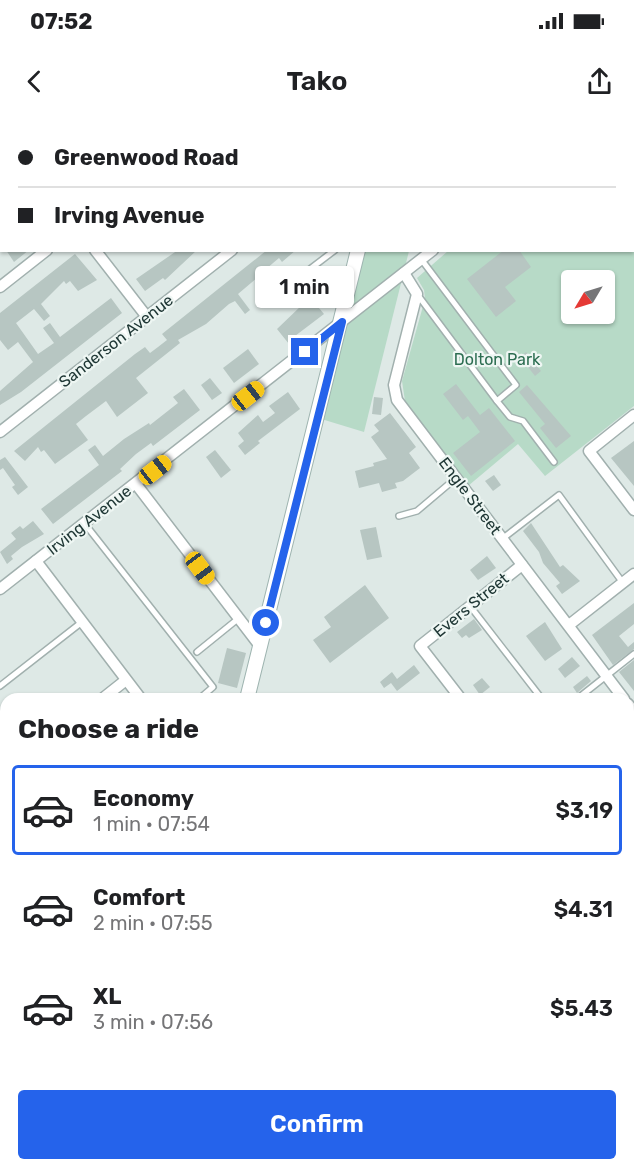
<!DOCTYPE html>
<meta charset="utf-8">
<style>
:root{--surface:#fff;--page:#f6f6f6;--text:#202124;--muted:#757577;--line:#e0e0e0;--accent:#2563eb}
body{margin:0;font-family:Rubik,sans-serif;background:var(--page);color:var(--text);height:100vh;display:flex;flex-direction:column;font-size:22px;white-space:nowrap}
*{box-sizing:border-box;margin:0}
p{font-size:20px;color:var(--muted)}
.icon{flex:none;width:33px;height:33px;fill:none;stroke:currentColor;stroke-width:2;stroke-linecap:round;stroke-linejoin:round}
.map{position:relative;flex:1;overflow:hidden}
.side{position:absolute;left:0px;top:573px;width:634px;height:478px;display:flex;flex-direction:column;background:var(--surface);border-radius:18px 18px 0 0;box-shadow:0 2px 4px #0004}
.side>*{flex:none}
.top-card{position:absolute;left:0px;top:0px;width:634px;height:132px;box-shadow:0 2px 4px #0004;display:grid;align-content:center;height:132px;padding:0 18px;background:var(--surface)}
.needle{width:39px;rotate:232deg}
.tools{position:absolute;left:561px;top:150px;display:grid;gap:12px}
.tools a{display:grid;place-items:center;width:54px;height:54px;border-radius:6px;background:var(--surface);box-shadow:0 2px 4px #0004;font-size:30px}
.end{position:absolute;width:27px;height:27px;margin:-14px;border:8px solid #2563eb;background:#fff;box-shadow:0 0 0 3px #fff}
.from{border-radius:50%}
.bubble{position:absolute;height:42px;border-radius:6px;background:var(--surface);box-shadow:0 2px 4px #0004;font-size:20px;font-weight:600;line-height:42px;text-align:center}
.car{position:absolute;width:18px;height:36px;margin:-18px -9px;border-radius:8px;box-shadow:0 0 4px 2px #0007;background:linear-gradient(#f5c518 24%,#345 0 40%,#f5c518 0 76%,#345 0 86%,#f5c518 0)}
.top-card b{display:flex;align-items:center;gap:21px;height:57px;font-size:22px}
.top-card b+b{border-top:2px solid var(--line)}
.top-card i{width:15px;height:15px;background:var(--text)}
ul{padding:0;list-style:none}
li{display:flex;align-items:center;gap:18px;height:90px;margin:0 12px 9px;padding:0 6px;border:3px solid transparent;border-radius:6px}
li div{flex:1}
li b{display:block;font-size:22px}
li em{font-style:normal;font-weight:600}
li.current{border-color:var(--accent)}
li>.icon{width:54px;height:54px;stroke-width:1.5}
h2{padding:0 18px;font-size:27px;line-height:72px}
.action{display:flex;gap:12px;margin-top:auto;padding:12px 18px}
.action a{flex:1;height:69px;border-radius:6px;background:var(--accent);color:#fff;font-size:24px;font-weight:600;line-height:69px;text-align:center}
.status{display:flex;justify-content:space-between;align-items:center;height:42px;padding:0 30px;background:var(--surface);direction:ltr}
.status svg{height:16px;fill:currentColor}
header{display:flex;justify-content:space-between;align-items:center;height:78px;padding:0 18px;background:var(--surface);font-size:27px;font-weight:600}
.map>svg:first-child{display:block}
.built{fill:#ccd9d5}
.green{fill:#b7dac7;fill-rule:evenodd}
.building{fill:#b7c6c2}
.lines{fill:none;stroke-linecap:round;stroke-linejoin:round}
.lane-casing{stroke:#a1b0ae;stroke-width:8}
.street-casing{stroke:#a1b0ae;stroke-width:13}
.secondary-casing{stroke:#9eb4b0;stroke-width:16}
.lane{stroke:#fff;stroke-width:5}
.street{stroke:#fff;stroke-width:10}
.secondary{stroke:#fff;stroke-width:14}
.route{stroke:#2563eb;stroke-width:8}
.labels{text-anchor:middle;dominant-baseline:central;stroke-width:4.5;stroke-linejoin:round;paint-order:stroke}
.street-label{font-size:16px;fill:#203836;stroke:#eef6f3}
.park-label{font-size:16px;fill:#2c6d51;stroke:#eef6f3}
</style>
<div class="status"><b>07:52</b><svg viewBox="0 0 49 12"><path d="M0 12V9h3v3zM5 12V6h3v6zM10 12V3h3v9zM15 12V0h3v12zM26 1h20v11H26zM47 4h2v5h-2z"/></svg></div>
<header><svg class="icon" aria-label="back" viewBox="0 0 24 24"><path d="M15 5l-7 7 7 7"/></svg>Tako<svg class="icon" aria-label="share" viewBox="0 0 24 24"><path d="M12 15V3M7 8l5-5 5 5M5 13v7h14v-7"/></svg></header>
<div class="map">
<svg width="634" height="1051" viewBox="0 0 634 1051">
<rect width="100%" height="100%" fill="#dee9e6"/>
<path class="built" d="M92,1046H236L234,1051H84Z"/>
<g class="green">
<path d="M611,0H634V286L545,356L518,324L468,366L405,281L402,261L425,179L424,170L417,158L448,131L633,130V2L609,1ZM572,160H604V194H572Z"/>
<path d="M359,131H409L364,312L318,298Z"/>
</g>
<g class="building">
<path d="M6,130H29L14,142Z"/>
<path d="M178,130H197L165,160L163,158L145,171L136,159Z"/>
<path d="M267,130H296L282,142L279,138L266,149L270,155L260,163L257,158L238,174L250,190L245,194L235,181L229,184L206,204L178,220L180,223L136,258L148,273L117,297L106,281L86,296L76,304L88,320L55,344L44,330L41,332L38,327L25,341L14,331L135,234L145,227L150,233L158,227L167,220L162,214Z"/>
<path d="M504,130H519L531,147L505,167L516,181L496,197L467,159Z"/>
<path d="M75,134L97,160L78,171L70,161L66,164L64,161L41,184L50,196L44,201L34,189L16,203L38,234L54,223L43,208L50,203L60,217L111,178L122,193L21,272L0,285V271L33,242L18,222L8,230L0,220V193Z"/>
<path d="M288,148L294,155L288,161L290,165L299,164L324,194L295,216L296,217L289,224L277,209L302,185L280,155Z"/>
<path d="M248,229L259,244L234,263L223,248Z"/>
<path d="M526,232L541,251L535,256L520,237Z"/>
<path d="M210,258L222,273L212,280L201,265Z"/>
<path d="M456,264L480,295L489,288L515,321L471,356L453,333L480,312L468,296L463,300L443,274Z"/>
<path d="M527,265L571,316L556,328L540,308L545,304L519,272Z"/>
<path d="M184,269L200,290L153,326L151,323L136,334L120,349L122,351L53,404L41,389L99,345L88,330L95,325L103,336L124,319L149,303L150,305L178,283L173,277Z"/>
<path d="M288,272L300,289L258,321L260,323L245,335L238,326L244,321L238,313L258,295L263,302L275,293L269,286Z"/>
<path d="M374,277L383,278L381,295L372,294Z"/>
<path d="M390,293L416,327L409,333L420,348L403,361L395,363L397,368L382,372L379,363L359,368L355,351L374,346L373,343L387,339L371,317L379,311L374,305Z"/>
<path d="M634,321V366L611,338Z"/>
<path d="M215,330L231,350L221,358L206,337Z"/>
<path d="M5,337L28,367L18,375L12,367L15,365L3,348L0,350V340Z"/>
<path d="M494,355L501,365L493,371L485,361Z"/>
<path d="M33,401L44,414L22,427L11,436L13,439L7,444L0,432L16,419L11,413L20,406L23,409Z"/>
<path d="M531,403L560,447L563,445L580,461L562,474L556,466L560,463L543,443L539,432L523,411Z"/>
<path d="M376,407L382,437L367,440L360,410Z"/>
<path d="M487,436L496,448L478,460L470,450Z"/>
<path d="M365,465L389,498L330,543L313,520L331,507L324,497Z"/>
<path d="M634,483V504L619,516L628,527L634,522V529L613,545L592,515Z"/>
<path d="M474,499L482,510L469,518L466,515L462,518L457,512Z"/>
<path d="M545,502L562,529L545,541L526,516Z"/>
<path d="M227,528L246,533L237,568L218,563Z"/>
<path d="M572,537L580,546L565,558L558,549Z"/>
<path d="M634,540V571L619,552Z"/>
<path d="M414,545L420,553L397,571L391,563L384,568L380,562L392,552L397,559Z"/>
<path d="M587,556L591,561L577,573L573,567Z"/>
<path d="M482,558L490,567L480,575L473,565Z"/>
</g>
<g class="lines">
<g class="lane-casing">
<g id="lane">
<path d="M347,0L348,2"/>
<path d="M293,162L335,130"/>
<path d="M417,174L497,281L516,265L421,139"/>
<path d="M497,281L510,297L523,301L554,342"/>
<path d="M399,396L417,391L456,358"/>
<path d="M85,404L213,567L199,579"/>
<path d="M502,419L559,375L623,463"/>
<path d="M470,486L542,579"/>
<path d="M197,532L239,498"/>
<path d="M0,566L82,502"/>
<path d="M577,579L634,534"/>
<path d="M628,699L634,695"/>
<path d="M0,1036L6,1032"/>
<path d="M258,1046L262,1051"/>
<path d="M419,1046L423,1051"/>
<path d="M160,1051L161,1046"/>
</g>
</g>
<g class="street-casing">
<g id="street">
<path d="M265,0L266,2"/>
<path d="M33,2L35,0"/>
<path d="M210,2L212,0"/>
<path d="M500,2L501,0"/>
<path d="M596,2L598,0"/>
<path d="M0,28L2,26"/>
<path d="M0,65L2,67"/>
<path d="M95,130L147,197"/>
<path d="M404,153L417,174L394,265L397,280L624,579"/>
<path d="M0,167L47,130"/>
<path d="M634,295L589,331L634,390"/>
<path d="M0,312L232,130"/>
<path d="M136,364L260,526"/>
<path d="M36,441L141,579"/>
<path d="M0,469L433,130"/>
<path d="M569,505L634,454"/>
<path d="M102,579L126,560"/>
<path d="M461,579L420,526L522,445"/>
<path d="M628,584L634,592"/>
<path d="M0,659L6,654"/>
<path d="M628,780L634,776"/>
<path d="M0,885L6,881"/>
<path d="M0,931L6,939"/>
<path d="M628,940L634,947"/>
<path d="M628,1027L634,1023"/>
<path d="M338,1046L342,1051"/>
<path d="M138,1051L139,1046"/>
<path d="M234,1051L236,1046"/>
<path d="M598,1051L605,1046"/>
</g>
</g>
<g class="secondary-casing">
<g id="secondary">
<path d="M388,2L389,0"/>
<path d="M247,579L358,130"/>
<path d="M628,618L634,614"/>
<path d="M498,1046L503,1051"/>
<path d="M77,1051L84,1046"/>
</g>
</g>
<use href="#lane" class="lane"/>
<use href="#street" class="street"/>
<use href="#secondary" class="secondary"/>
</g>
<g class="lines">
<path class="route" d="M266,503L342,202L305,232"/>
</g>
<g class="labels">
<g class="street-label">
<text transform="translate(116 221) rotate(-38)">Sanderson Avenue</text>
<text transform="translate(470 376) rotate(53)">Engle Street</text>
<text transform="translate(89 400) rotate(-38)">Irving Avenue</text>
<text transform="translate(471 485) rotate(-39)">Evers Street</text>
</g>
<g class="park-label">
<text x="497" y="239">Dolton Park</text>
</g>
</g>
</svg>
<div class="tools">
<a><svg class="needle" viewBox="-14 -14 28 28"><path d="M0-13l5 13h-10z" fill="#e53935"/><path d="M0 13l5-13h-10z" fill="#757577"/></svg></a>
</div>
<i class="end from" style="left:266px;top:503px"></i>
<i class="end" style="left:305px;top:232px"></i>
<div class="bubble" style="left:255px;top:146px;width:99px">1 min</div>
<i class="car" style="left:248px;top:276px;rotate:52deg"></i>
<i class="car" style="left:155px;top:350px;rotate:52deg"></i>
<i class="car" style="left:200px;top:448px;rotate:143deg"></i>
<div class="top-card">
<b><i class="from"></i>Greenwood Road</b>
<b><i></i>Irving Avenue</b>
</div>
<section class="side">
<h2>Choose a ride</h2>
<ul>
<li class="current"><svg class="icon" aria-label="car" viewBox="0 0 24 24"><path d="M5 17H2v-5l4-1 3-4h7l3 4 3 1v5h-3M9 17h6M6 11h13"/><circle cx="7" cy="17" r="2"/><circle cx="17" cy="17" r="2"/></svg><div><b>Economy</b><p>1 min · 07:54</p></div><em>$3.19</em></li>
<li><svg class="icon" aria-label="car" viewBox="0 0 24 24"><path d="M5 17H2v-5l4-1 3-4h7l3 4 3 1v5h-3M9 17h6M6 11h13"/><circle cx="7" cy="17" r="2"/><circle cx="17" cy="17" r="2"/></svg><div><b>Comfort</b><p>2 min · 07:55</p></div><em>$4.31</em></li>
<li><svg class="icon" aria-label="car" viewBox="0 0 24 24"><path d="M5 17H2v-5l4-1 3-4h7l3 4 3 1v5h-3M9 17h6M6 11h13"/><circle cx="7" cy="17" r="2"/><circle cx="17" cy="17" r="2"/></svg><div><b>XL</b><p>3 min · 07:56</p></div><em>$5.43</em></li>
</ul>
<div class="action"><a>Confirm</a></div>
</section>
</div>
